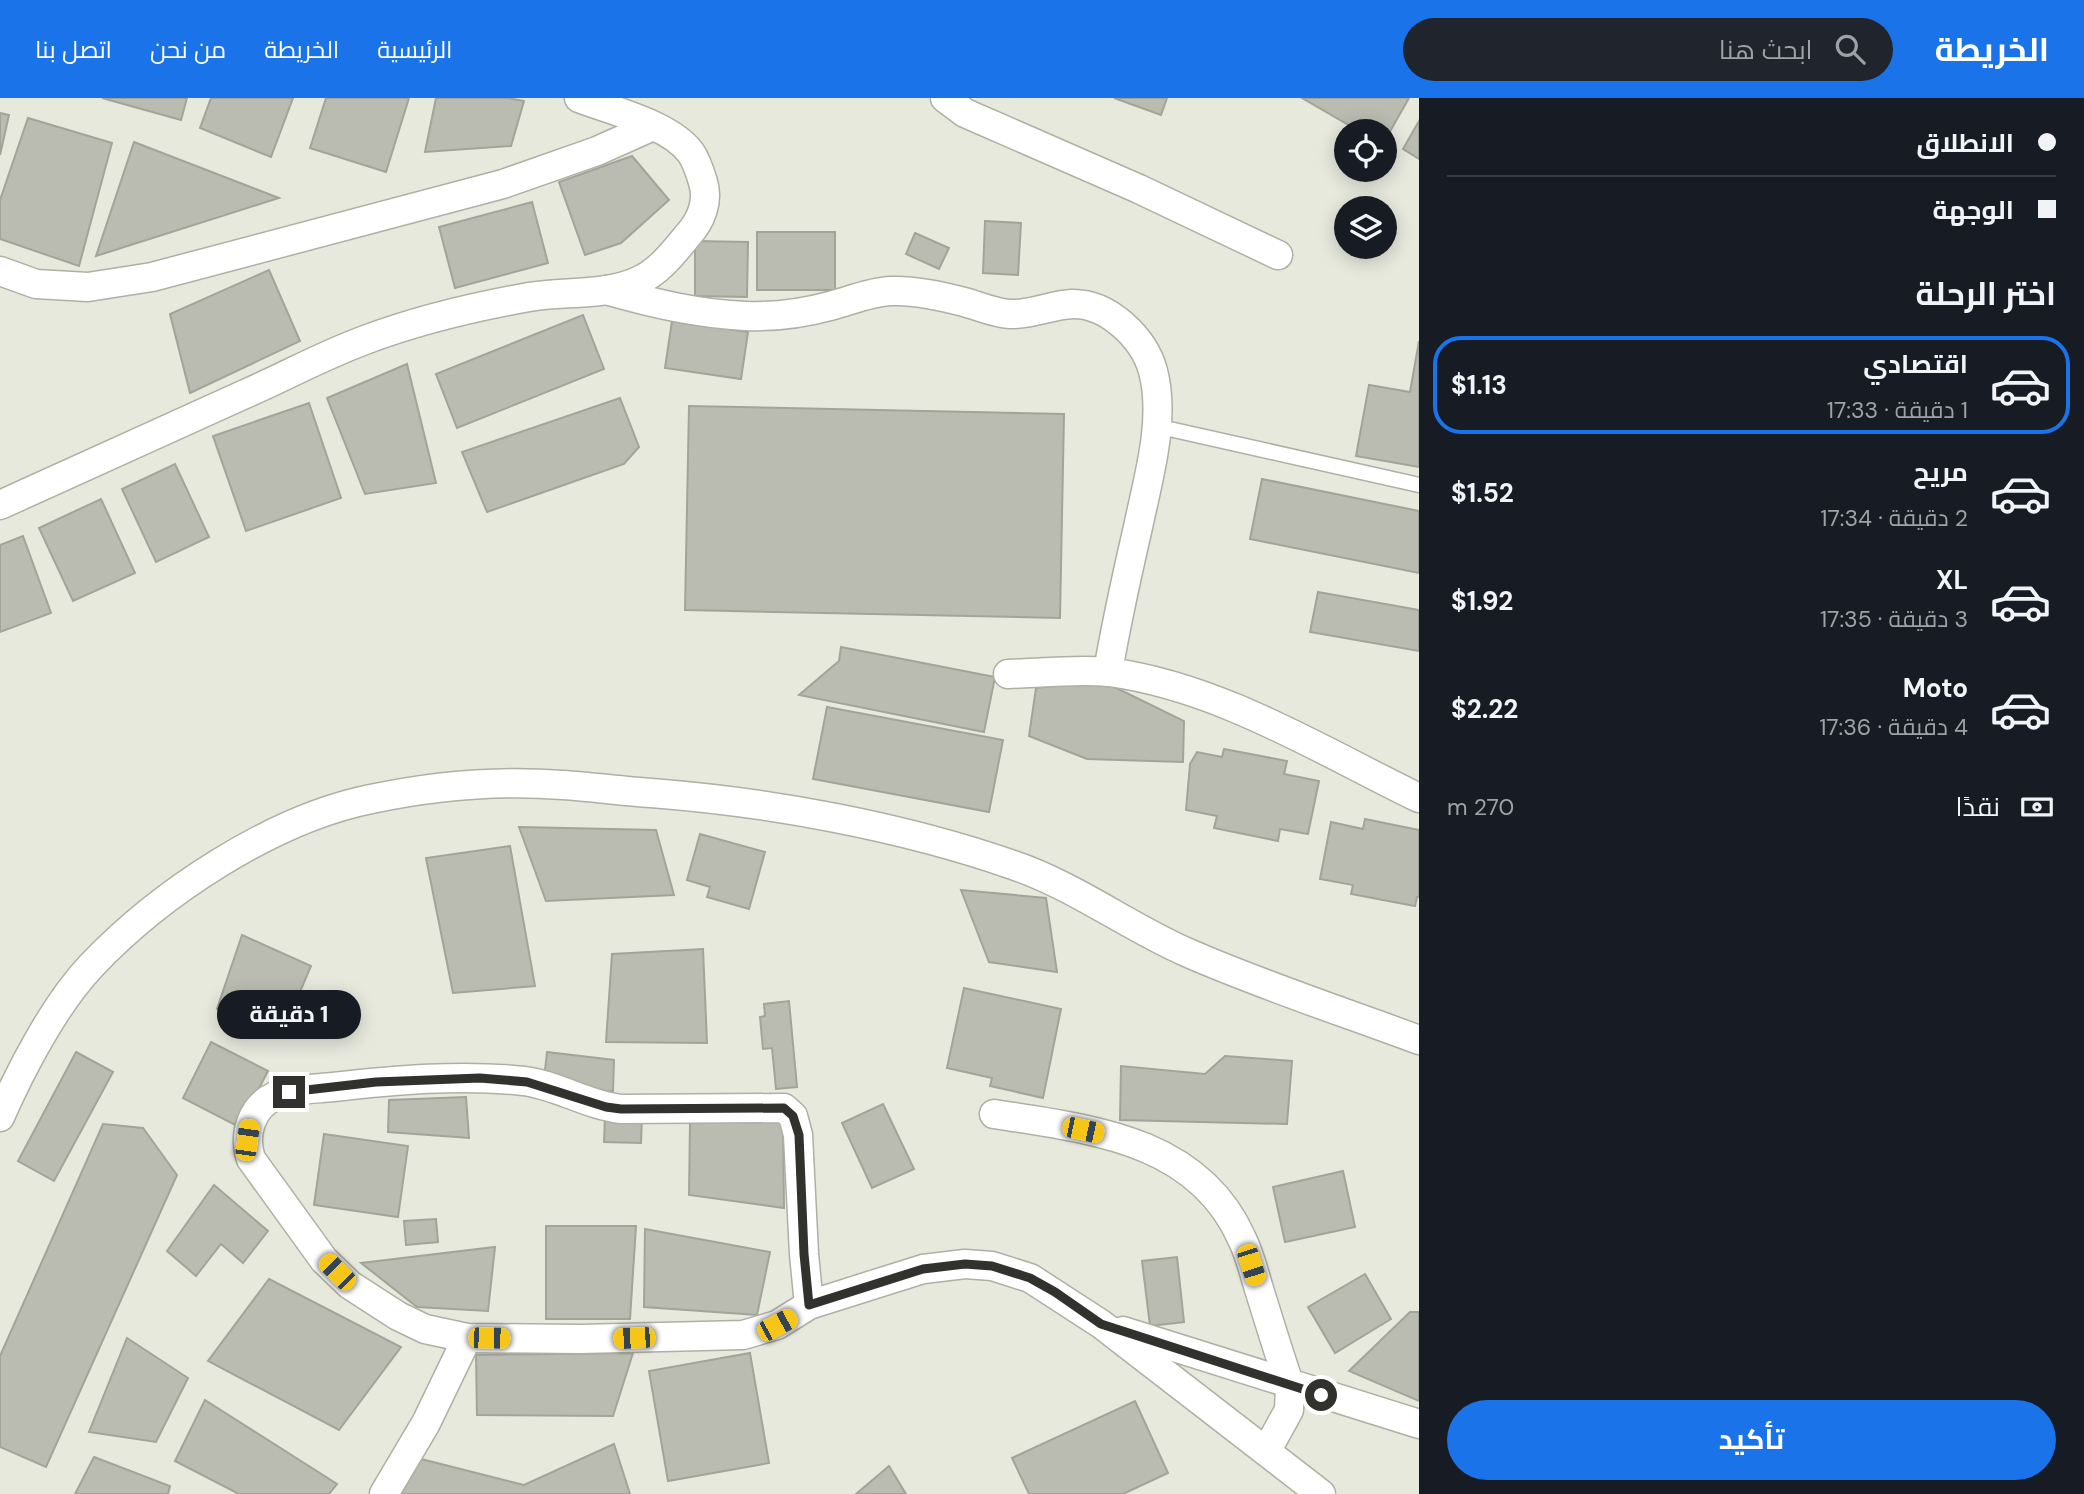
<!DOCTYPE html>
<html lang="ar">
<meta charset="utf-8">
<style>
:root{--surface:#171b24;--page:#20242c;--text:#f1f3f6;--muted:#9ea1a6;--line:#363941;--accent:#1a73e8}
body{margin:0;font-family:"DM Sans",Cairo,sans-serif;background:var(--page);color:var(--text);direction:rtl;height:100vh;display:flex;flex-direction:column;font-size:26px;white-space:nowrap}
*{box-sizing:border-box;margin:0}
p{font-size:23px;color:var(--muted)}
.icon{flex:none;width:38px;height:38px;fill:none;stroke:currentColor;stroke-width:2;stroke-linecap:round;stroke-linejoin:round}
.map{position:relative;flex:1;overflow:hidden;direction:ltr}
.details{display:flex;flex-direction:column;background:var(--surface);width:665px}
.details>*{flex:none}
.guide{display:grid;align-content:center;height:154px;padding:0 28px;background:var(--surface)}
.controls{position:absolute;left:1334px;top:21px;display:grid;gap:14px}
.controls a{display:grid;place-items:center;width:63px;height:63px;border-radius:50%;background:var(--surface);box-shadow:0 4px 18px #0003;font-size:35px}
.end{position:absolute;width:32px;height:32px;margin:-16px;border:9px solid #31322d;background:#fff;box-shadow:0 0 0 4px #fff}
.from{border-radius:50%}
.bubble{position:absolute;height:49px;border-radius:24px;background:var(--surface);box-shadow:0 4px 18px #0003;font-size:23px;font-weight:700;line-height:49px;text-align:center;direction:rtl}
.car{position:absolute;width:21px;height:42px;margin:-21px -10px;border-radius:9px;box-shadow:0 0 5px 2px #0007;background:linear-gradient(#f5c518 24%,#345 0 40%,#f5c518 0 76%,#345 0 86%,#f5c518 0)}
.guide b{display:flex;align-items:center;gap:24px;height:66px;font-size:26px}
.guide b+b{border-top:2px solid var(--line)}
.guide i{width:18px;height:18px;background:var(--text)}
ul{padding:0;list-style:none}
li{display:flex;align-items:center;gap:21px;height:98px;margin:0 14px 10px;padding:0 14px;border:4px solid transparent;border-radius:28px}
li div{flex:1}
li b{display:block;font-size:26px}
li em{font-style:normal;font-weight:700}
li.selected{border-color:var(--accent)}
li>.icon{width:63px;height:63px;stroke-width:1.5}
h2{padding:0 28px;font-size:32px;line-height:84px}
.pay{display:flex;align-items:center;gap:18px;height:77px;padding:0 28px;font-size:26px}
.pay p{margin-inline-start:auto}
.action{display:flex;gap:14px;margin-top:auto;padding:14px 28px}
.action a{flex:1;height:80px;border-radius:42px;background:var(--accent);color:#fff;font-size:28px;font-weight:700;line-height:80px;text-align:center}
header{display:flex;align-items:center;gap:42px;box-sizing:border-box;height:98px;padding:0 35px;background:var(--accent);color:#fff}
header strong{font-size:33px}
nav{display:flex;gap:38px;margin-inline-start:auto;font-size:24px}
.search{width:490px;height:63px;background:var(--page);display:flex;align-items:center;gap:18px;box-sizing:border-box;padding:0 24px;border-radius:38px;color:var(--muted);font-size:26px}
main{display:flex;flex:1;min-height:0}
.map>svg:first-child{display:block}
.building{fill:#bbbcb1;stroke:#a3a499;stroke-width:2}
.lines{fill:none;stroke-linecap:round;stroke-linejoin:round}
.service-casing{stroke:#aeb0a4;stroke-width:17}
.minor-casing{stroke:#aeb0a4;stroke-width:31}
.service{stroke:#fff;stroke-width:14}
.minor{stroke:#fff;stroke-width:28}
.route{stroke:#31322d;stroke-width:9}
</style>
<header>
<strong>الخريطة</strong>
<div class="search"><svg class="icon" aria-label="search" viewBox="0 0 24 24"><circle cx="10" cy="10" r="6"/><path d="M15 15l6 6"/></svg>ابحث هنا</div>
<nav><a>الرئيسية</a><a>الخريطة</a><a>من نحن</a><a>اتصل بنا</a></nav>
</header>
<main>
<section class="details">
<div class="guide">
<b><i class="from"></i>الانطلاق</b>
<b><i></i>الوجهة</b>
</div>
<h2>اختر الرحلة</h2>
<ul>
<li class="selected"><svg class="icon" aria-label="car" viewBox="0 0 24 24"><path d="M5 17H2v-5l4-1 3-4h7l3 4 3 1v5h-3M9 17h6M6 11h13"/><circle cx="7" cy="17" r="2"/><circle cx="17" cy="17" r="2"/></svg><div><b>اقتصادي</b><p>1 دقيقة · 17:33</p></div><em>$1.13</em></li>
<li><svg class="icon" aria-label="car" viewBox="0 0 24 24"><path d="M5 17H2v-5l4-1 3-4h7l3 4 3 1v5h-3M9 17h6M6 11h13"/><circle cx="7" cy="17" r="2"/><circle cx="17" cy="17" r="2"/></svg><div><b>مريح</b><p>2 دقيقة · 17:34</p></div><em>$1.52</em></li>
<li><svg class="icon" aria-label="car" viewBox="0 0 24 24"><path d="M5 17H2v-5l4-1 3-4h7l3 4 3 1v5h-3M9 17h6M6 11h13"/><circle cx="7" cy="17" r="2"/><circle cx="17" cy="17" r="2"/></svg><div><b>XL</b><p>3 دقيقة · 17:35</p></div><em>$1.92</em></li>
<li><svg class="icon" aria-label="car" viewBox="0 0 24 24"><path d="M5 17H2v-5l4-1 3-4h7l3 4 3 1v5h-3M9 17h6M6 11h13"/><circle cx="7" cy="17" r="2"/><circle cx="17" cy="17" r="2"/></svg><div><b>Moto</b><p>4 دقيقة · 17:36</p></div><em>$2.22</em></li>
</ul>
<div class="pay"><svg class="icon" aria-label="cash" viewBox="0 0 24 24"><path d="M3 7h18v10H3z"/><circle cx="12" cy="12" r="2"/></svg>نقدًا<p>270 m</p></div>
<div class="action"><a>تأكيد</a></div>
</section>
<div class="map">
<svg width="1419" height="1396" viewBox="0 0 1419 1396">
<rect width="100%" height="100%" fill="#e7e9dd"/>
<g class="building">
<path d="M102,0H187L181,22Z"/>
<path d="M211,0H293L271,59L200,30Z"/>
<path d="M326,0H409L386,74L310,50Z"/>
<path d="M436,0H508L524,3L511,48L425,54Z"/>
<path d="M1114,0H1167L1161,17Z"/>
<path d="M1302,0H1409L1384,44V33H1359Z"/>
<path d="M0,15L9,17L0,57Z"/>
<path d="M28,20L112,45L79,168L0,141V102Z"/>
<path d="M1419,23V61L1403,51Z"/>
<path d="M134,44L279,100L96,158Z"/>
<path d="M632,58L669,102L621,145L585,157L559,84Z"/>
<path d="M532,104L548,165L455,190L439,129Z"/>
<path d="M985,123L1021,125L1018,177L983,175Z"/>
<rect x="757" y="134" width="78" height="58"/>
<path d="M915,135L949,150L939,171L906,156Z"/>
<path d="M695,143L748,144L747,199L695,198Z"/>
<path d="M269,172L300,243L190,295L170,216Z"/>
<path d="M583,217L604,271L457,330L436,276Z"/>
<path d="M672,223L748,234L741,281L665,270Z"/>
<path d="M1419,243V369L1356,358L1369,287L1410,294Z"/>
<path d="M407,266L436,385L365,396L327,300Z"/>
<path d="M620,300L639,349L624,366L487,414L462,354Z"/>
<path d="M309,305L341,400L246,433L213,338Z"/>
<path d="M689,308L1064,316L1060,520L685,512Z"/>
<path d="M175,366L209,439L156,464L122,391Z"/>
<path d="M1262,381L1419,413V475L1250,441Z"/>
<path d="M101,401L135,475L73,503L39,430Z"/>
<path d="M23,438L51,515L0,534V447Z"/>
<path d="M1318,494L1419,512V553L1310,534Z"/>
<path d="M841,549L995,579L984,634L799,597L839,563Z"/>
<path d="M1100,582L1184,623L1183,664L1087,661L1029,638L1036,590Z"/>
<path d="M827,609L1003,642L989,714L813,681Z"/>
<path d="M1224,651L1287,663L1284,676L1319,683L1308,736L1280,731L1278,743L1214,730L1217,718L1186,712L1190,666L1197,654L1222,659Z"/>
<path d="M1365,721L1419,732V799H1417L1415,808L1351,796L1353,787L1320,781L1331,724L1363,731Z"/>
<path d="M519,729L656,732L674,797L546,803Z"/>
<path d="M700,736L765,754L749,811L707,799L710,789L687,782Z"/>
<path d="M510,748L535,888L453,895L426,760Z"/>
<path d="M961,792L1046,800L1057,874L989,864Z"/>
<path d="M242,837L311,868L282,936L217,911Z"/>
<path d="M703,851L707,945L606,944L612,856Z"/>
<path d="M964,890L1061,911L1043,1000L990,988L992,980L947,970Z"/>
<path d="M789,903L797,989L776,991L772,950L763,951L760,919L765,918L764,906Z"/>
<path d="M211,944L268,973L239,1029L183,1000Z"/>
<path d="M76,954L113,974L54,1083L18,1063Z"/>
<path d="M547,954L614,962L613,993L599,995L544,981Z"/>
<path d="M1225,958L1292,963L1287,1026L1120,1022L1121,968L1205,976Z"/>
<path d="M466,999L469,1040L388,1034L389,1002Z"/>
<path d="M883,1006L914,1071L872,1090L842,1025Z"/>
<path d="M605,1017H642L641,1045L604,1044Z"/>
<path d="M690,1024H783L784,1110L689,1097Z"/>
<path d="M103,1026L143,1030L177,1077L46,1369L0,1349V1258Z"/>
<path d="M324,1036L408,1048L398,1119L314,1107Z"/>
<path d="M1343,1073L1355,1129L1285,1144L1273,1089Z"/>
<path d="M214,1087L268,1133L243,1165L221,1146L196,1178L167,1153Z"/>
<path d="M436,1121L438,1144L406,1147L404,1123Z"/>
<path d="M546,1128H636L630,1221H546Z"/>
<path d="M645,1131L770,1154L757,1217L644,1209Z"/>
<path d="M495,1149L488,1213L417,1209L361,1165Z"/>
<path d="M1177,1159L1184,1224L1150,1228L1142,1163Z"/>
<path d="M1365,1176L1391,1221L1335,1255L1308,1209Z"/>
<path d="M269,1181L401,1249L339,1332L208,1263Z"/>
<path d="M1410,1214H1419V1303L1349,1273Z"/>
<path d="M127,1240L188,1280L156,1344L89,1334Z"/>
<path d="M633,1255L613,1318L477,1317L476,1257Z"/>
<path d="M750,1255L769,1365L668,1383L649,1273Z"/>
<path d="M205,1302L337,1386L329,1396H239L175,1363Z"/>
<path d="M1135,1303L1168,1375L1123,1396H1029L1012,1360Z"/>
<path d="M614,1346L630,1396H401L421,1361L524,1387Z"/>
<path d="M94,1359L170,1388L168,1396H75Z"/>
<path d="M889,1368L906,1396H856Z"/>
</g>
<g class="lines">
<g class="service-casing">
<path id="service" d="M1156,328L1419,387"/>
</g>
<g class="minor-casing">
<g id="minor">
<path d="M945,0L965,15L1139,91L1278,157"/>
<path d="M0,173L36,186L88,189L152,179L503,86L597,53L653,28"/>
<path d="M606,192C652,205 698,216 746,218C773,219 804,215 830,208C850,203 869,194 891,193C914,192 942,198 964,204C979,208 994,215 1010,216C1031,217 1051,207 1072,206C1108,205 1144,240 1153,273C1166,322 1148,381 1138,429C1127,477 1116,525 1108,574"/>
<path d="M0,407C81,370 163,333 245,296C286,278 324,257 365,242C418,222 473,209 529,199C564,193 605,198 638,183C659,174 674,154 688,137C701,123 709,103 703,84C700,74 697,64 691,55C670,26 612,13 579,0"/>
<path d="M1008,576C1039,575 1079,571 1109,574C1220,589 1320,652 1419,700"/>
<path d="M994,1016C1090,1031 1198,1041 1242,1141C1250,1157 1254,1175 1259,1191C1269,1223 1279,1256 1290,1288L1289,1312L1267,1352"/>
<path d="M0,1019C21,971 55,906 91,868C160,795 272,721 371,701C432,688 500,682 563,687C592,689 622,693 651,695C769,704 901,728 1013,767C1075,788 1127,828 1186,854C1261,887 1341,913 1419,942"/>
<path d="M809,1207L777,1227L743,1237L580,1241L467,1240L425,1231L398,1218L350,1187L324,1162L251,1061C243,1037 251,1009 275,998C293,991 314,991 333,989C395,982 461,976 524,983C557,987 587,1007 621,1011L784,1010L793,1018L798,1037L804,1156L809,1207L923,1171L965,1166L992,1168L1030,1180L1101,1226L1321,1396"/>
<path d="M1123,1233L1419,1326"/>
<path d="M384,1396L426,1325L467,1240"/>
</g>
</g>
<use href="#service" class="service"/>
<use href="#minor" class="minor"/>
</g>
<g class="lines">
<path class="route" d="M289,994L376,984L480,980L527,984L606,1009L621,1011L784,1010L793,1018L799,1037L804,1156L809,1207L923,1171L965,1166L992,1168L1030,1180L1055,1194L1101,1226L1321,1297"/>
</g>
</svg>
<div class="controls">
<a><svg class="icon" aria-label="locate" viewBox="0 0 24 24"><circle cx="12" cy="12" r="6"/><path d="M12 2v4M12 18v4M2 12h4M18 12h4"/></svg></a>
<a><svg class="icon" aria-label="layers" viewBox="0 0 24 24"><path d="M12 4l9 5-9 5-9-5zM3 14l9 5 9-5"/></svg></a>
</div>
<i class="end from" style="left:1321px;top:1297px"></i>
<i class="end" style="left:289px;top:994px"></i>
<div class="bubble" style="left:217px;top:892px;width:144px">1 دقيقة</div>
<i class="car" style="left:1083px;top:1032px;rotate:102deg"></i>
<i class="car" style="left:247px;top:1042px;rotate:8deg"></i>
<i class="car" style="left:1251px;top:1167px;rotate:162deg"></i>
<i class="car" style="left:337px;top:1174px;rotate:315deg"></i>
<i class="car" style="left:777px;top:1227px;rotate:62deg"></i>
<i class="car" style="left:489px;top:1240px;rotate:91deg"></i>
<i class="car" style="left:634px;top:1240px;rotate:268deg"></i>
</div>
</main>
